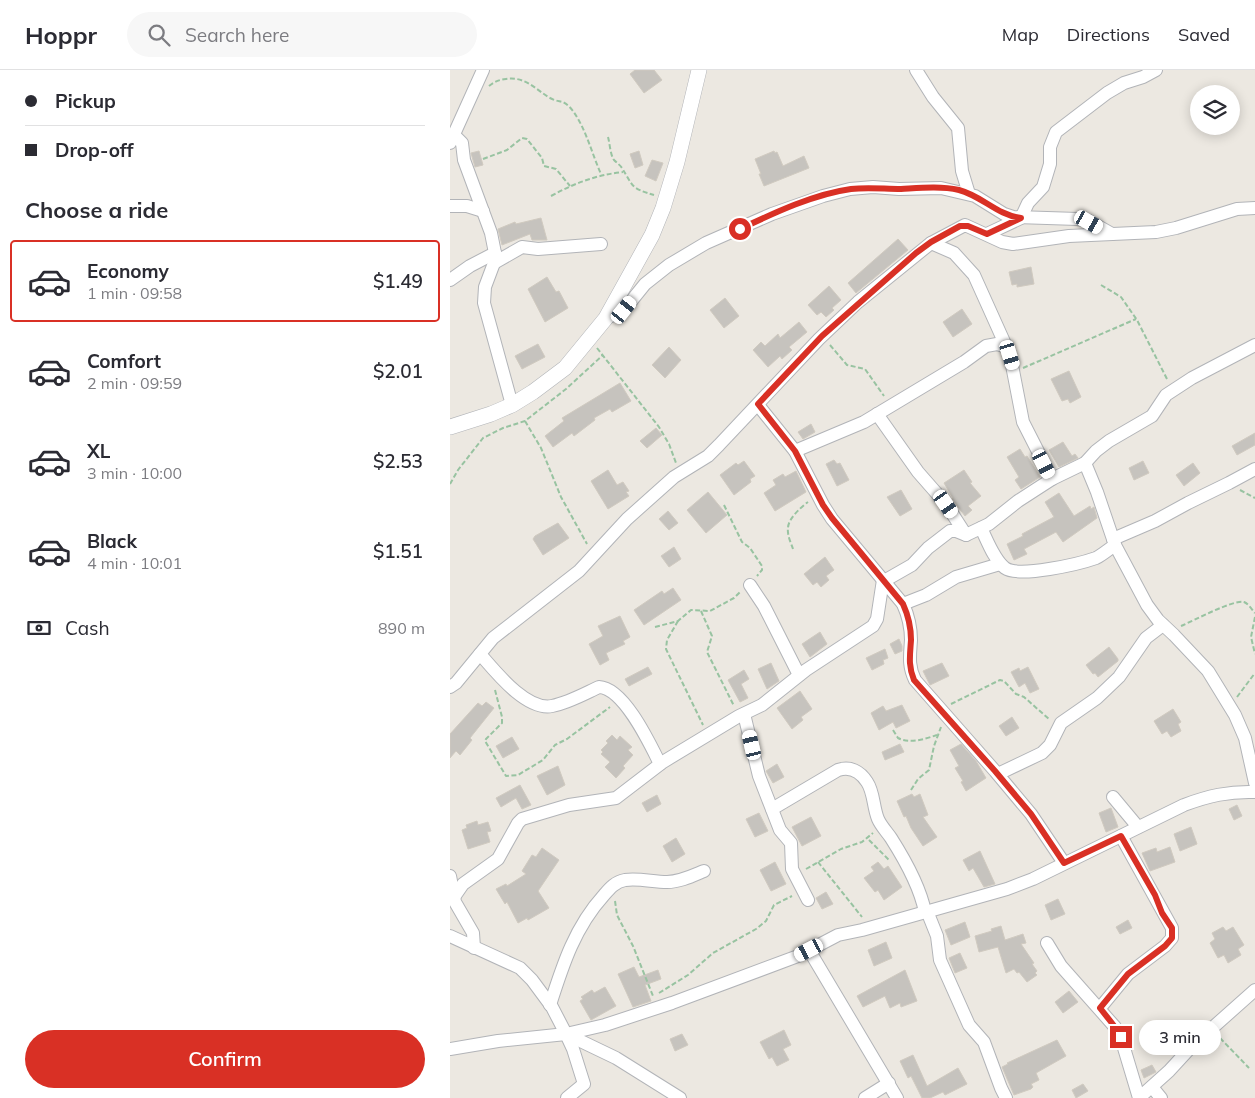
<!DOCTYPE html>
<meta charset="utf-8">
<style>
:root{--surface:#fff;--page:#f7f7f7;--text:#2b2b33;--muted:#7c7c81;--line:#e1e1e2;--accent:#d93025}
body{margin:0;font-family:Mulish,sans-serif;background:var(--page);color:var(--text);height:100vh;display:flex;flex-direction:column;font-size:19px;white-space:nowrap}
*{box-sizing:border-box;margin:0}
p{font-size:16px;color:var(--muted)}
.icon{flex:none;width:28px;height:28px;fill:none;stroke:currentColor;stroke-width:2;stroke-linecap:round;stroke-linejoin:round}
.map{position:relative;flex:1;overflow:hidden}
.panel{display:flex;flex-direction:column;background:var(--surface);width:450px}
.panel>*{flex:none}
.hud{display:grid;align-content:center;height:110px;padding:0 25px;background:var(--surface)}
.buttons{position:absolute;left:740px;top:15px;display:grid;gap:10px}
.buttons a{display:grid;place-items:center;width:50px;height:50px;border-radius:50%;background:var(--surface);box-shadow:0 2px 12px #0003;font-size:25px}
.end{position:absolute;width:22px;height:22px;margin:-11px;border:6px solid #d93025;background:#fff;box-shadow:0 0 0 2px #fff}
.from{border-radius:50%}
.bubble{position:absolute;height:35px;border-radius:18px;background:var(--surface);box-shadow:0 2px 12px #0003;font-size:16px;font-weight:600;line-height:35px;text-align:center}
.car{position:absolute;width:15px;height:30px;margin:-15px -8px;border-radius:6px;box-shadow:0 0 4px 1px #0007;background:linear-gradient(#fff 24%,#345 0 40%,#fff 0 76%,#345 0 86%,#fff 0)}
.hud b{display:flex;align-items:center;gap:18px;height:48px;font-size:19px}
.hud b+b{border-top:1px solid var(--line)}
.hud i{width:12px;height:12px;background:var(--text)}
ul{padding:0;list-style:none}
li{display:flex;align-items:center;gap:15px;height:82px;margin:0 10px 8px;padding:0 15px;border:2px solid transparent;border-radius:5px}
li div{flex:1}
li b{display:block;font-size:19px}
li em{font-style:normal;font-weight:600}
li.active{border-color:var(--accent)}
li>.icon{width:45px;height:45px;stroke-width:1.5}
h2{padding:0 25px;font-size:22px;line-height:60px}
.pay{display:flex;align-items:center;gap:12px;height:55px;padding:0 25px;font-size:19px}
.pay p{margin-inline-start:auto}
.button{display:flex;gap:10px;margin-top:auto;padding:10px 25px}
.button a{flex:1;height:58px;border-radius:30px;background:var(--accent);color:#fff;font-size:20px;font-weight:600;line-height:58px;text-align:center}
header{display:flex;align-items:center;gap:30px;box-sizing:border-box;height:70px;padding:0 25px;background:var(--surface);border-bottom:1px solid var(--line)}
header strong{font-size:24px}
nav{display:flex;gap:28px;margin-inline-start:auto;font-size:18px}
.search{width:350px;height:45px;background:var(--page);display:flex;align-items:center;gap:12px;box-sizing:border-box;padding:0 18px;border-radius:28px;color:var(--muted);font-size:19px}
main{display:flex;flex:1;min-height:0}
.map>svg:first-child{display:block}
.building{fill:#c6c3be;stroke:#d0cac0}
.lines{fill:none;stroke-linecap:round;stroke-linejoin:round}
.minor-casing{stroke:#b2b4b8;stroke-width:14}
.tertiary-casing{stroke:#b2b4b8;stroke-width:16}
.path{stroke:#98c3a1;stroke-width:2;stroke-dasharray:5 2.5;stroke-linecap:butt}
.minor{stroke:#fff;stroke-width:12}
.tertiary{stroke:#fff;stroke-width:15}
.route{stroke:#d93025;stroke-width:6}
</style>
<header>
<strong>Hoppr</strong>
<div class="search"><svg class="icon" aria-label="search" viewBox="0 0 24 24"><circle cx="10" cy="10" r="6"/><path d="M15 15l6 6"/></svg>Search here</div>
<nav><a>Map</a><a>Directions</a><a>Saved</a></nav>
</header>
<main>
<section class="panel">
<div class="hud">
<b><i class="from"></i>Pickup</b>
<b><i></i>Drop-off</b>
</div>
<h2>Choose a ride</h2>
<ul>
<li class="active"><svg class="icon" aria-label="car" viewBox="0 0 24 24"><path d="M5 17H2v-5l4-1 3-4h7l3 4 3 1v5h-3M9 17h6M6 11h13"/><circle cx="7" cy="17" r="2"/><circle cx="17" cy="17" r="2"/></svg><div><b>Economy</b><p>1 min · 09:58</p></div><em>$1.49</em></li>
<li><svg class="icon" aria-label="car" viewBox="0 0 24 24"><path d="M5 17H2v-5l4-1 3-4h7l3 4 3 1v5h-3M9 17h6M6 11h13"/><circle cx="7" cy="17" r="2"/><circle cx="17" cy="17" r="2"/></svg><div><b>Comfort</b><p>2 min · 09:59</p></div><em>$2.01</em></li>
<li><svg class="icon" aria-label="car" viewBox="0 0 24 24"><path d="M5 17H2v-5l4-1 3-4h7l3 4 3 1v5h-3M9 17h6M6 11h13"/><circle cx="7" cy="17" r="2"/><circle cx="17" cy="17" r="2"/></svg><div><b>XL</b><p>3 min · 10:00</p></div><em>$2.53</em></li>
<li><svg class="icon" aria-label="car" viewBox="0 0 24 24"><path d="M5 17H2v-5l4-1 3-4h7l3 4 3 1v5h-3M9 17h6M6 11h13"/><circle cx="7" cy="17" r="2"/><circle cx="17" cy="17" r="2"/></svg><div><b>Black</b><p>4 min · 10:01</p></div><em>$1.51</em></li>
</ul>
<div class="pay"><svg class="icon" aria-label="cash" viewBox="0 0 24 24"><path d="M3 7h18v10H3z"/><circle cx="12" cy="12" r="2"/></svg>Cash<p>890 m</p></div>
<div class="button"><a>Confirm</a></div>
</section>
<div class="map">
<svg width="805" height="1028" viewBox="0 0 805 1028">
<rect width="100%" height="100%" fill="#ece8e1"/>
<g class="building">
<path d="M185,0H204L212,10L194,23L180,4Z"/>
<path d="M29,81L33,95L25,97L21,83Z"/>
<path d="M189,81L193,95L185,98L180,84Z"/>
<path d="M324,81L325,83L327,82L333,96L354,86L359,98L314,116L309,104H311L305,89Z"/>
<path d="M202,90L213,93L206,111L195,106Z"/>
<path d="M91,148L97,170H82L80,164L52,175L48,159L65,152L66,154Z"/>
<path d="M448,169L458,180L406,223L398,213Z"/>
<path d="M581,197L584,214L567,217V214L562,215L559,202Z"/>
<path d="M97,207L106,222L109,221L118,238L95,252L78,219Z"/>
<path d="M379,216L391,230L382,238L384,240L376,247L371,242L367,245L358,235Z"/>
<path d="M275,228L289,246L274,258L260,240Z"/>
<path d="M512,239L522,254L503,267L493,252Z"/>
<path d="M349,252L357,262L339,277L342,280L332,289L330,286L318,297L303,280L311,272L315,276L328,264L330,268Z"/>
<path d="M88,274L95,287L72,299L65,286Z"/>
<path d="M219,277L231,290L215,308L202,295Z"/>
<path d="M619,301L631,327L620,333L618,329L612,331L601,309Z"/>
<path d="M170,313L181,331L162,342L160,339L144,348L145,350L124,366L122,363L103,377L95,366L114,351L112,348Z"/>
<path d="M361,354L365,362L353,369L348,362Z"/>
<path d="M206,358L212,365L197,378L190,371Z"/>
<path d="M805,363V375L787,385L782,376Z"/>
<path d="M613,372L622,386L625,384L628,388L609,397L599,380Z"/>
<path d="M570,379L575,387L577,386L590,407L571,419L565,410L569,407L557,387Z"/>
<path d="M384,390L387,394L390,393L399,410L387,416L376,394Z"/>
<path d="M294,391L305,406L300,409L301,412L284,425L270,405L286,393L288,395Z"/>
<path d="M693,391L699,403L684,410L679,398Z"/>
<path d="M743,393L750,403L734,416L726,405Z"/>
<path d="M158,400L167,415L173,412L179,421L176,422L179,426L158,439L141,411Z"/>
<path d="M514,400L522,412L520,413L531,426L518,436L522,440L515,446L502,429L503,428L494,413Z"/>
<path d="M346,401L356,422L325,441L314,423L326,415L323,410L333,404L335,407Z"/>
<path d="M451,420L462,439L450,446L437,427Z"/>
<path d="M258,422L277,445L256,463L237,440Z"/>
<path d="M609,423L624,446L640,436L641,439L644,437L647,448L613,472L606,462L574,479L577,484L564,490L557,474L573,466L572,464L604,447L595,432Z"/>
<path d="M218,441L228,453L219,460L209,449Z"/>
<path d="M108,453L119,468L93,485L83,469L85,466Z"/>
<path d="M224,477L231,489L219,497L211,486Z"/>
<path d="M375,487L384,500L376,506L379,510L371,517L367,512L363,515L354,504Z"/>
<path d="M223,518L231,530L194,555L184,540L212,521L214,524Z"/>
<path d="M170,546L180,567L173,571L175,574L156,583L159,590L150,595L139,574L153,566L148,556Z"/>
<path d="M370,562L377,574L360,587L352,574Z"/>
<path d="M449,569L452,576V581L445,584L440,574Z"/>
<path d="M659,577L668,589V591L648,607L645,603L643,604L636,595Z"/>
<path d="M435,579L438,588L433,590L434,594L422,600L416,588Z"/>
<path d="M321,593L329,611L317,619L308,599Z"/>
<path d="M492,593L499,606L480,615L473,601Z"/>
<path d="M198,597L202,604L179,616L175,609Z"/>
<path d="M578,597L589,619L580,623L575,613L569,617L561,602L569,598L570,601Z"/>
<path d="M294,600L299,609L291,614L298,628L290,632L278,610Z"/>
<path d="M350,621L362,639L351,647L353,650L342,659L327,638Z"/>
<path d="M36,632L44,638L20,668L22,670L10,685L6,681L0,688V664L28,633L32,636Z"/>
<path d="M452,635L460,651L446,658L443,652L429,660L421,643L433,636L436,641Z"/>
<path d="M723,639L731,652L728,654L731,661L721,667L717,661L712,664L704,651Z"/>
<path d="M562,647L569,658L556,666L549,656Z"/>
<path d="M162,665L167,670L170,666L182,677L178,680L183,685L173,696L175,698L166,708L155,697L160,692L151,684L153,682L151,680L158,673L156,671Z"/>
<path d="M62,667L69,679L53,688L46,676Z"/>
<path d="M450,674L454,682L435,690L432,682Z"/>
<path d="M511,674L526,691L536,708L516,721L511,712L513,711L505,698L509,696L500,680Z"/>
<path d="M327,694L334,707L323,713L316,701Z"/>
<path d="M108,696L115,715L97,725L87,706Z"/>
<path d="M70,715L81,735L72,739L66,728L51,737L46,728Z"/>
<path d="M462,724L464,727L470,724L478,745L473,747L487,767L473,776L461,758L456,746L454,747L447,731Z"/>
<path d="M207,725L211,734L197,742L192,733Z"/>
<path d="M787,735L792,746L784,750L779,739Z"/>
<path d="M661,738L668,757L656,762L649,743Z"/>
<path d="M309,743L318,761L305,767L296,749Z"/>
<path d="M361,747L371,766L352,776L342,757Z"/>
<path d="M27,751L28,755L38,752L41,761L37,762L40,772L18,779L12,760L17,758L16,755Z"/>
<path d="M741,757L747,774L730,781L724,764Z"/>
<path d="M226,768L235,784L222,792L213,776Z"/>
<path d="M720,777L725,792L700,801L692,783L706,778L707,782Z"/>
<path d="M92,778L109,790L88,821L99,838L78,850L77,848L68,853L57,832L55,834L46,819L56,814L57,816L76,804L72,801L82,785L86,787Z"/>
<path d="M530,781L545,814L534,817L523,798L519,801L513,790Z"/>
<path d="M325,792L336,814L321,821L310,800Z"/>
<path d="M428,792L434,799L438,796L452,817L434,830L428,820L425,822L414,808L424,801L421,797Z"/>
<path d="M376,822L383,834L372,839L366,828Z"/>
<path d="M608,829L615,844L601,850L595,835Z"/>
<path d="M678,850L682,858L670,864L666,857Z"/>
<path d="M515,852L520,867L501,875L495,860Z"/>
<path d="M551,856L555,870L573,864L576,873L571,874L584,893L582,894L587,901L585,903L587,905L577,912L569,902L567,903L564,899L556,903L548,877L529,882L525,866L542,861L541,859Z"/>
<path d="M773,857L776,861L783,857L794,875L788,879L791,885L778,893L774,885L768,888L760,873L765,869L762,863Z"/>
<path d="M436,872L442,888L424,896L418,880Z"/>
<path d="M510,883L517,898L505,903L499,888Z"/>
<path d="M184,897L189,907L208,900L211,909L195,915L201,931L183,937L168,904Z"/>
<path d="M455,900L467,931L451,937L450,933L440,938L435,926L413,937L407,926Z"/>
<path d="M155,917L166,936L141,950L130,931L133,929L131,927L142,920L144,923Z"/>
<path d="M619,921L628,932L613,943L605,932Z"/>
<path d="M334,960L341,975L333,979L339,990L327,996L322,987L319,989L310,972Z"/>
<path d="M232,964L238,975L225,981L220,969Z"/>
<path d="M607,970L616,986L586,1003L589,1010L581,1014L583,1017L581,1019L564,1025L552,997L558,994L557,993Z"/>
<path d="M463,985L477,1016L508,998L517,1014L495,1025L493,1022L480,1028H472L461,1006L458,1008L450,991Z"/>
<path d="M702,995L706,1002L694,1008L691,1000Z"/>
<path d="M633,1014L638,1021L626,1028L622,1020Z"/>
</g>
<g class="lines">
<g class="minor-casing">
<g id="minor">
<path d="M466,0L483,27L508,58L512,101L519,124"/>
<path d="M4,65L12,73L14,90L41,163L45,183L44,193L35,217L34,233L62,335"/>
<path d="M0,73L33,0"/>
<path d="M0,136H17L33,141"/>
<path d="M537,164L571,148L578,133L593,117L600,94V77L606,62L657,23L674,13L693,7L706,0"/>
<path d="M481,173L504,183L524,205L560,285L573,352L602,409"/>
<path d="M44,193L72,177L88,179L151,174"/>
<path d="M0,210L20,196L45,183"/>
<path d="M156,248L174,240L195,214L219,195L256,173L322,144L373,126L400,119L423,117L449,119L491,118L525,126L554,144L563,147L628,149L639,151L662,164"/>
<path d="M308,335L345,381L373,435L382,449L453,534C458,545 461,559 461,570C460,585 458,596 465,610L545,701L581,744L614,793"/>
<path d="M427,344L468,402L496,434L516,465"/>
<path d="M345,381L414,352L514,292L536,276L547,274L557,277"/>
<path d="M635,393L647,422L665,475L697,535L708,550L724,565L758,601L785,645L795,668L805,713"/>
<path d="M531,458C537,470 544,490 555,498C569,508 629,494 646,488C652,485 659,479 665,475"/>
<path d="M663,469L705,451L738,433L779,413L805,399"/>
<path d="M434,511L462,495L478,478L500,461H506L516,465L539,454L568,431L602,409L635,393L646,381L659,371L702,346L716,325L742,308L805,275"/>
<path d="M300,515L314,536L349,605"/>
<path d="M453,534L476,525L506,507L550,494"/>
<path d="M30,584C45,601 76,641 102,636C118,633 134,624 149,617C174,618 200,674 210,694"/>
<path d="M0,617L6,613L43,568L129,501L177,449L224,407L258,386L269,375L369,269L408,232L481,173L515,155L552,172L563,174L619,166L706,162L726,158L787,139L805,138"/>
<path d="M294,644L309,706L330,760L341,773L342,799L358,830"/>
<path d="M548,704L592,683L600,675L611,653L647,628L669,607L696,568L713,555"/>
<path d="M663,727L688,757"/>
<path d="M322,739L388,700C400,696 410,701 417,712C424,722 423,737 428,749C431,756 437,762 441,768C455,790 470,816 475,842"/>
<path d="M0,806L5,832L23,863L24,878"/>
<path d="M4,827L13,814L48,789L68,753L72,749L119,735L166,728L213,692L289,646L312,635L356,600L423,556L427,549L433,510"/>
<path d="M477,841L487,866L490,890L519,955L534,972L551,1018L556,1028"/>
<path d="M0,866L70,898L82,910L102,937L116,964L123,979L134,1014L117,1028"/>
<path d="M597,873L611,896L665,957L674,978L689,1028"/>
<path d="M359,880L447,1028"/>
<path d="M100,935C113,894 125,857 154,825C160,818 165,812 175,810C189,808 203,812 217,812C230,812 242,806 254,801"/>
<path d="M650,938L678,904L715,876L722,868V858L671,766"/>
<path d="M116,964L166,988L230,1028"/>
<path d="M0,979L48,971L116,964L155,955L222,933L348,886L388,865L412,860L557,819L583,809L734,735C758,726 779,721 805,722"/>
<path d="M702,1017L711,1028"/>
<path d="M415,1028L439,1013"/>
<path d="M689,1028L719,1001L742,976L805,920"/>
</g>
</g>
<g class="tertiary-casing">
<path id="tertiary" d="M0,357L41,344L62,335L83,322L115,298L156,248L202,165L213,138L227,92L249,0"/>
</g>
<g class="path">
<path d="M39,16C45,11 49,10 56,9C75,6 85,19 100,28C111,34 113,28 123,41C136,59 142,84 151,104"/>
<path d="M158,67C160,74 160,84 164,90C167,93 170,95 172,98C184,118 181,118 204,125"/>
<path d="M33,89L57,80L72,68L77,69L92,88L94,96L106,99L120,116"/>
<path d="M101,126C125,113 146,105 173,102"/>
<path d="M651,215L671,227L687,250L717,309"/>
<path d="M380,275L397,295L415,299L434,326"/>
<path d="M147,278L209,357L219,374L226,393"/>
<path d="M573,298L686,249"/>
<path d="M75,351L91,378L111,427L137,474"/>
<path d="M0,414L8,400L33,368L53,358L75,351L116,319L153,285"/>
<path d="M790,420L805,428"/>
<path d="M274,435L292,472L300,478L312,496V500L307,506"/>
<path d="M343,479C341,473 337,465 338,458C338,449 351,437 358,432"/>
<path d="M251,541L262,566L257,582L284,636"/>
<path d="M805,547L801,567L805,584"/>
<path d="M228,551L217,570L216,579L253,655"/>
<path d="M731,556C743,551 784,529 794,532C799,534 802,540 805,543"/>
<path d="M205,557L228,551L241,540L260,541L284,528L291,521"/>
<path d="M45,620L52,647V653L36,669L35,671L56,706L68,705L93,690L105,675L117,669L160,637"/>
<path d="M787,627L805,603"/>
<path d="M501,634L550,610L554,611L566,624L574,627L600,650"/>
<path d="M443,660L448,668C460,674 475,669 487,665"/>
<path d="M461,720L468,709L479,700L484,676L491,657"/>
<path d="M419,770L440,791"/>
<path d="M368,792L412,847"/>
<path d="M356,799L391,779L412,772L423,763"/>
<path d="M165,831L167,845L183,876L203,926"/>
<path d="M209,923L238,905L263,883L306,859L316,851L324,835L342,826"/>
<path d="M770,968L799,998"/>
</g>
<use href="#minor" class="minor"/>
<use href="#tertiary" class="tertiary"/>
</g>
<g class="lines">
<path class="route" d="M290,159C324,143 364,124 401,119C418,117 434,119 451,119C470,118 490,116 509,120C532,126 547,145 571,148L537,164L518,156H510L481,172L466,183L372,266L308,334L345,381L373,435L382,448L453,534C458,545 461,559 461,570C460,585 458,596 464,610L545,701L581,744L614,793L671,766L705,825L712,843L722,858V868L715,876L678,904L650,938L665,957L671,967"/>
</g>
</svg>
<div class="buttons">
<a><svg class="icon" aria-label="layers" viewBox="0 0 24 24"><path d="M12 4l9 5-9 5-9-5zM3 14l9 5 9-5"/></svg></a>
</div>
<i class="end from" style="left:290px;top:159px"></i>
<i class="end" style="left:671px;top:967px"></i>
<div class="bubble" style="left:689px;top:950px;width:82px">3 min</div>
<i class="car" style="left:639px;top:152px;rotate:119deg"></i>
<i class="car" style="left:174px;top:240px;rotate:39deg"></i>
<i class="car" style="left:560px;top:285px;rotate:163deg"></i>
<i class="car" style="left:594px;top:394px;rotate:153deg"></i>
<i class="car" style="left:496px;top:434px;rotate:145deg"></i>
<i class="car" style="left:302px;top:675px;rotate:347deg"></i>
<i class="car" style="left:359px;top:880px;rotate:243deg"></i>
</div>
</main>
